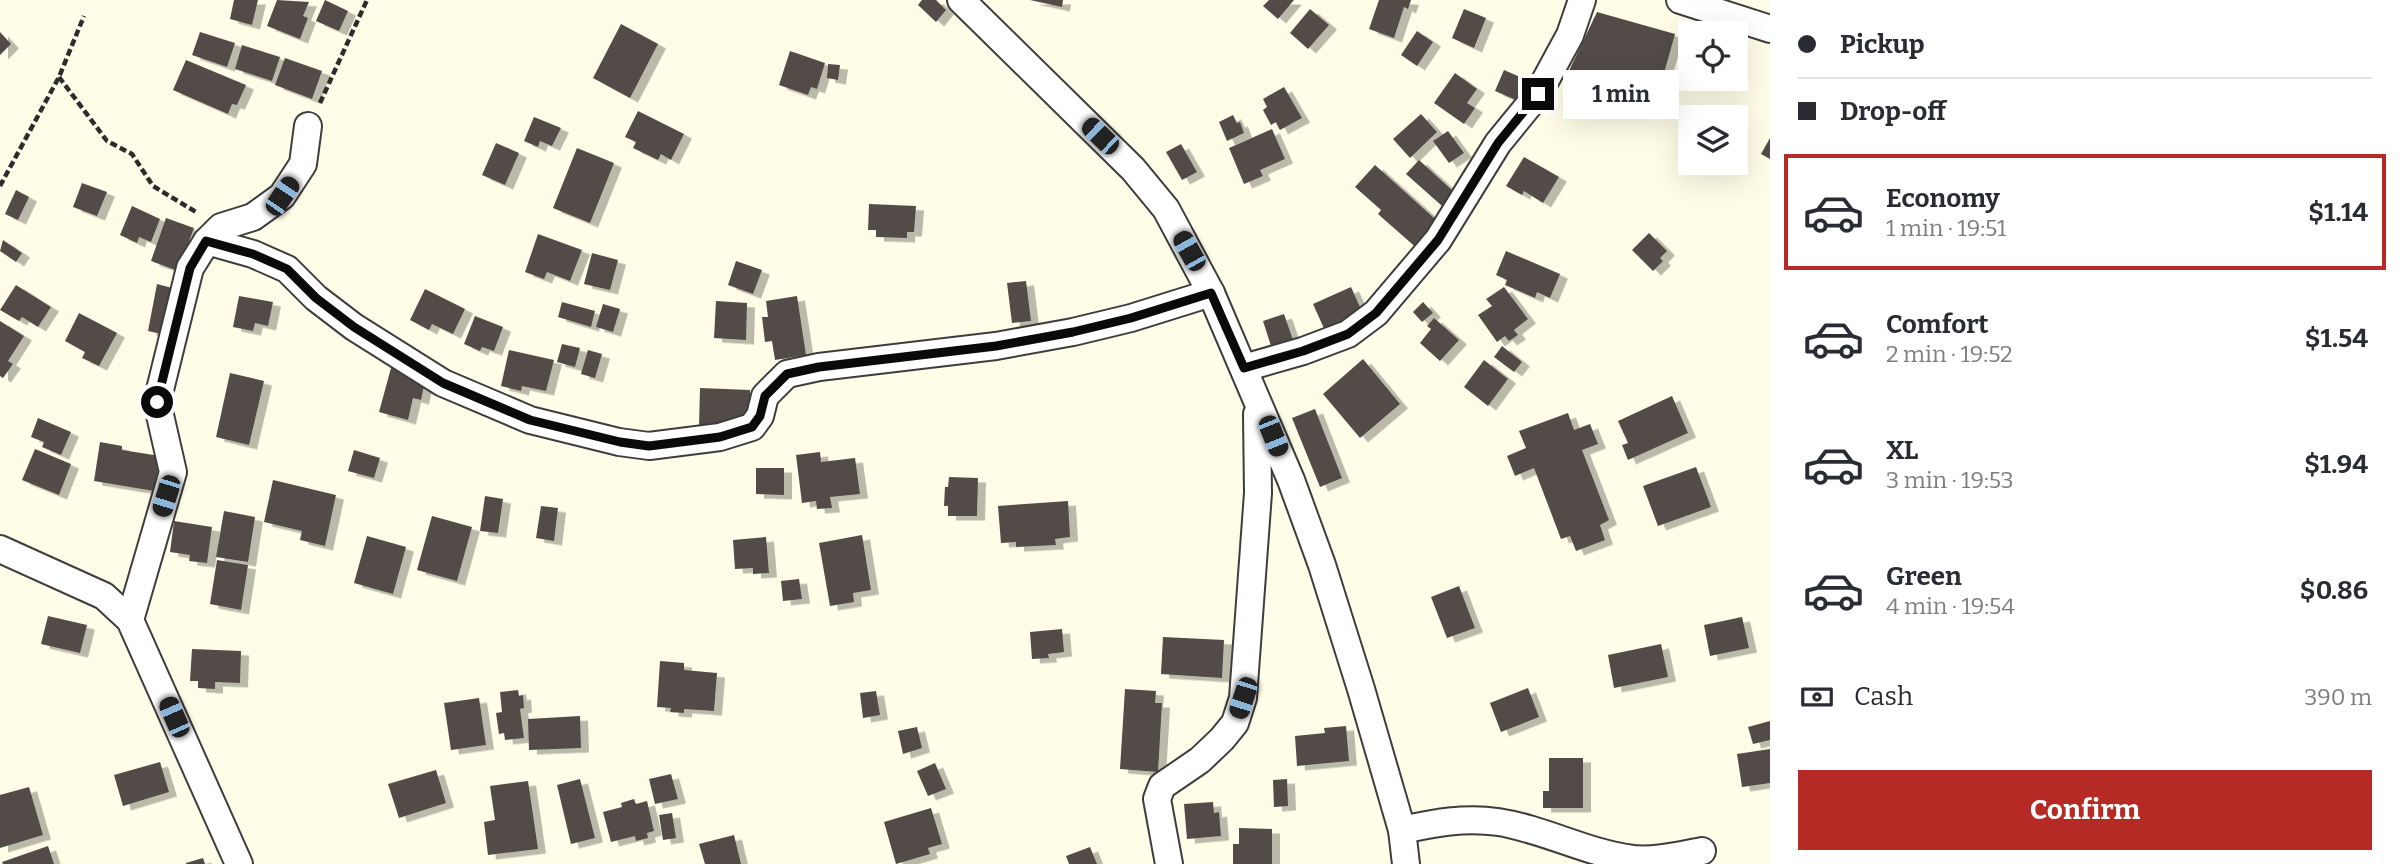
<!DOCTYPE html>
<meta charset="utf-8">
<style>
:root{--surface:#fff;--page:#f7f7f7;--text:#2b2b33;--muted:#7c7c81;--line:#e1e1e2;--accent:#b62a25}
body{margin:0;font-family:Bitter,serif;background:var(--page);color:var(--text);height:100vh;display:flex;flex-direction:column;font-size:26px;white-space:nowrap}
*{box-sizing:border-box;margin:0}
p{font-size:23px;color:var(--muted)}
.icon{flex:none;width:38px;height:38px;fill:none;stroke:currentColor;stroke-width:2;stroke-linecap:round;stroke-linejoin:round}
.map{position:relative;flex:1;overflow:hidden}
.drawer{display:flex;flex-direction:column;background:var(--surface);width:630px}
.drawer>*{flex:none}
.banner{display:grid;align-content:center;height:154px;padding:0 28px;background:var(--surface)}
.fabs{position:absolute;left:1678px;top:21px;display:grid;gap:14px}
.fabs a{display:grid;place-items:center;width:70px;height:70px;border-radius:0px;background:var(--surface);box-shadow:0 7px 28px #0002;font-size:35px}
.end{position:absolute;width:32px;height:32px;margin:-16px;border:9px solid #0a0a0a;background:#fff;box-shadow:0 0 0 4px #fff}
.from{border-radius:50%}
.bubble{position:absolute;height:49px;border-radius:0px;background:var(--surface);box-shadow:0 7px 28px #0002;font-size:23px;font-weight:700;line-height:49px;text-align:center}
.car{position:absolute;width:21px;height:42px;margin:-21px -10px;border-radius:9px;box-shadow:0 0 5px 2px #0007;background:linear-gradient(#222 24%,#8ab4d8 0 40%,#222 0 76%,#8ab4d8 0 86%,#222 0)}
.banner b{display:flex;align-items:center;gap:24px;height:66px;font-size:26px}
.banner b+b{border-top:2px solid var(--line)}
.banner i{width:18px;height:18px;background:var(--text)}
ul{padding:0;list-style:none}
li{display:flex;align-items:center;gap:21px;height:116px;margin:0 14px 10px;padding:0 14px;border:4px solid transparent;border-radius:0px}
li div{flex:1}
li b{display:block;font-size:26px}
li em{font-style:normal;font-weight:700}
li.on{border-color:var(--accent)}
li>.icon{width:63px;height:63px;stroke-width:1.5}
.pay{display:flex;align-items:center;gap:18px;height:77px;padding:0 28px;font-size:26px}
.pay p{margin-inline-start:auto}
.cta{display:flex;gap:14px;margin-top:auto;padding:14px 28px}
.cta a{flex:1;height:80px;border-radius:0px;background:var(--accent);color:#fff;font-size:28px;font-weight:700;line-height:80px;text-align:center}
main{display:flex;flex:1;min-height:0}
.map>svg:first-child{display:block}
.building{fill:#524c46;filter:url(#shadow)}
.lines{fill:none;stroke-linecap:round;stroke-linejoin:round}
.minor-casing{stroke:#3d3d3d;stroke-width:30}
.path{stroke:#2c2c2c;stroke-width:4.5;stroke-dasharray:7 3.5;stroke-linecap:butt}
.minor{stroke:#fff;stroke-width:26}
.route{stroke:#0a0a0a;stroke-width:9}
</style>
<main>
<div class="map">
<svg width="1770" height="864" viewBox="0 0 1770 864">
<defs>
<filter id="shadow"><feDropShadow dx="8" dy="4.5" stdDeviation="0" flood-color="#0004"/></filter>
</defs>
<rect width="100%" height="100%" fill="#fffce7"/>
<g class="building">
<path d="M234,0H258L252,25L230,19Z"/>
<path d="M277,0L309,2L303,16L308,18L300,39L267,26Z"/>
<path d="M325,0L348,11L339,31L316,21Z"/>
<path d="M922,0H936L946,10L936,22L918,5Z"/>
<path d="M1030,0H1063L1062,7Z"/>
<path d="M1269,0H1294L1278,19L1263,6Z"/>
<path d="M1379,0H1411L1408,9L1404,7L1394,38L1369,29Z"/>
<path d="M1310,9L1329,25L1308,49L1290,33Z"/>
<path d="M1464,9L1486,18L1474,48L1452,38Z"/>
<path d="M1597,12L1675,34L1659,91L1605,76L1598,92L1566,77Z"/>
<path d="M621,24L658,44L630,98L593,78Z"/>
<path d="M1417,31L1433,42L1417,66L1401,55Z"/>
<path d="M0,32L11,44L0,55Z"/>
<path d="M200,32L235,43L227,67L192,55Z"/>
<path d="M242,45L280,57L272,81L235,69Z"/>
<path d="M790,51L825,63L817,89L811,87L808,95L779,85Z"/>
<path d="M285,58L322,71L312,99L275,85Z"/>
<path d="M186,60L246,85L237,105L232,104L228,114L173,90Z"/>
<path d="M828,64L840,65L838,80L827,78Z"/>
<path d="M1504,70L1534,83L1525,104L1495,91Z"/>
<path d="M1455,73L1477,89L1467,103L1475,108L1464,124L1434,103Z"/>
<path d="M1284,87L1302,118L1280,130L1276,122L1271,125L1263,110L1267,107L1263,99Z"/>
<path d="M638,111L684,134L671,160L661,154L658,160L633,148L636,142L625,137Z"/>
<path d="M1421,114L1437,132L1410,158L1393,139Z"/>
<path d="M1233,115L1237,123L1240,122L1244,133L1227,141L1219,122Z"/>
<path d="M534,117L561,128L552,146L540,141L538,147L524,141Z"/>
<path d="M1272,129L1285,159L1260,170L1263,176L1244,184L1229,148Z"/>
<path d="M1448,131L1464,153L1449,163L1433,141Z"/>
<path d="M1770,138V159L1761,154Z"/>
<path d="M496,143L519,153L505,185L482,175Z"/>
<path d="M1181,144L1197,172L1182,180L1166,152Z"/>
<path d="M577,148L614,163L590,223L553,208Z"/>
<path d="M1524,157L1559,177L1543,203L1524,191L1522,195L1506,186Z"/>
<path d="M1419,160L1454,192L1442,206L1406,174Z"/>
<path d="M1375,165L1443,226L1420,251L1378,214L1381,210L1355,187Z"/>
<path d="M82,183L107,192L97,216L73,207Z"/>
<path d="M16,190L29,197L18,220L5,214Z"/>
<path d="M869,204L916,206L914,232H907V238L876,237V230H868Z"/>
<path d="M132,206L160,219L151,242L139,237L137,243L120,235Z"/>
<path d="M166,218L194,228L178,271L151,261Z"/>
<path d="M1649,233L1667,251L1660,258L1663,261L1653,271L1632,250Z"/>
<path d="M538,234L582,250L570,281L547,272L544,279L525,272Z"/>
<path d="M3,240L22,253L16,262L0,251Z"/>
<path d="M1506,251L1560,274L1550,298L1537,292L1535,298L1505,285L1507,280L1496,275Z"/>
<path d="M592,253L618,260L610,290L584,284Z"/>
<path d="M736,261L762,270L753,294L728,285Z"/>
<path d="M1026,281L1031,321L1012,323L1007,283Z"/>
<path d="M157,284L176,289L166,335L148,331Z"/>
<path d="M16,285L51,307L38,327L22,317L19,321L0,310Z"/>
<path d="M1351,287L1364,316L1326,333L1313,304Z"/>
<path d="M1504,287L1528,319L1514,330L1518,335L1509,341L1505,336L1497,342L1478,315L1492,306L1486,299Z"/>
<path d="M425,289L465,309L453,334L432,324L429,330L410,320Z"/>
<path d="M239,296L273,302L268,326L255,323L253,331L233,327Z"/>
<path d="M797,296L806,355L775,360L772,341L765,342L762,317H768L766,301Z"/>
<path d="M716,301L747,303L746,340L714,338Z"/>
<path d="M562,302L595,311L591,327L558,317Z"/>
<path d="M1423,302L1433,313L1422,322L1413,312Z"/>
<path d="M603,304L620,309L613,332L596,327Z"/>
<path d="M79,313L117,333L99,366L82,358L85,352L65,341Z"/>
<path d="M1284,314L1293,340L1271,346L1263,321Z"/>
<path d="M475,316L503,327L494,351L482,347L480,351L464,344Z"/>
<path d="M1434,318L1459,340L1440,361L1420,343L1431,329L1427,326Z"/>
<path d="M0,321L24,336L8,361L13,364L3,378L0,376Z"/>
<path d="M562,344L580,348L575,367L557,362Z"/>
<path d="M1502,346L1522,362L1514,372L1494,357Z"/>
<path d="M509,350L554,360L546,391L522,386L521,391L501,386Z"/>
<path d="M588,350L602,354L595,378L581,374Z"/>
<path d="M1363,359L1400,404L1360,438L1323,394Z"/>
<path d="M1484,360L1508,379L1488,406L1464,387Z"/>
<path d="M391,368L426,377L421,400L413,398L408,420L379,412Z"/>
<path d="M230,373L264,381L249,445L216,437Z"/>
<path d="M700,388L750,390V421L727,426H699Z"/>
<path d="M1672,396L1688,433L1628,460L1622,445L1628,443L1618,421Z"/>
<path d="M1315,409L1342,478L1320,487L1292,418Z"/>
<path d="M1568,413L1574,430L1590,424L1598,444L1582,450L1609,520L1600,525L1605,540L1576,551L1570,536L1561,539L1534,468L1515,476L1507,456L1526,448L1519,431Z"/>
<path d="M38,418L71,432L61,455L42,447L44,442L31,437Z"/>
<path d="M100,442L122,446V450L160,456L154,491L94,481Z"/>
<path d="M35,449L71,464L59,495L22,480Z"/>
<path d="M354,450L380,458L374,478L348,471Z"/>
<path d="M820,452L821,462L855,458L860,494L830,497L832,508L817,509L816,501L802,503L796,455Z"/>
<path d="M1696,467L1711,507L1658,526L1643,486Z"/>
<path d="M756,468H784V495L756,494Z"/>
<path d="M949,477L978,478L977,516H948V506H944L945,487H948Z"/>
<path d="M273,480L336,495L325,546L300,540L302,531L264,522Z"/>
<path d="M485,496L503,499L498,533L480,531Z"/>
<path d="M1068,501L1070,537L1055,539L1056,545L1016,547V542L1001,543L998,506Z"/>
<path d="M541,506L558,508L554,541L536,538Z"/>
<path d="M224,511L255,517L248,562L216,557Z"/>
<path d="M432,516L472,527L457,581L417,570Z"/>
<path d="M174,521L212,527L207,563L189,561L190,555L170,552Z"/>
<path d="M862,535L871,590L853,593L854,602L830,606L819,543Z"/>
<path d="M367,536L406,547L393,594L354,583Z"/>
<path d="M766,537L769,573L753,574V568L735,569L733,540Z"/>
<path d="M217,560L248,565L241,610L210,604Z"/>
<path d="M799,579L802,599L783,601L781,581Z"/>
<path d="M1459,586L1475,628L1447,638L1431,597Z"/>
<path d="M48,616L87,625L80,653L41,644Z"/>
<path d="M1742,617L1749,648L1710,656L1704,625Z"/>
<path d="M1062,629L1064,652L1048,654L1049,658L1032,659L1030,632Z"/>
<path d="M1163,637L1224,640L1222,678L1161,674Z"/>
<path d="M1661,644L1668,677L1614,688L1608,655Z"/>
<path d="M192,649L241,651L240,683L215,682V689L198,688V681H190Z"/>
<path d="M660,661L684,663V670L717,673L714,711L684,709V713L670,712L671,708L657,707Z"/>
<path d="M1528,688L1539,717L1501,732L1490,703Z"/>
<path d="M1125,689L1156,691L1155,703H1162L1158,772L1120,769Z"/>
<path d="M518,690L519,696L523,695L524,708L520,709L524,738L505,740L504,733L499,734L496,713L502,712L500,692Z"/>
<path d="M876,691L880,715L863,718L860,693Z"/>
<path d="M479,698L486,745L451,750L444,703Z"/>
<path d="M580,716L581,748L529,750L528,719Z"/>
<path d="M1770,721V740L1753,744L1748,727Z"/>
<path d="M1346,726L1349,761L1297,766L1295,736L1325,733L1324,728Z"/>
<path d="M917,727L922,748L903,754L898,731Z"/>
<path d="M1770,749V783L1742,787L1737,754Z"/>
<path d="M1549,758H1583V808H1543V791H1549Z"/>
<path d="M160,762L169,792L123,806L114,775Z"/>
<path d="M935,763L946,789L928,796L917,771Z"/>
<path d="M436,770L446,803L399,818L388,784Z"/>
<path d="M671,774L678,799L655,804L649,779Z"/>
<path d="M580,779L595,838L571,844L557,785Z"/>
<path d="M1287,779L1288,806L1274,807L1273,780Z"/>
<path d="M528,781L538,849L488,855L484,822L495,820L490,786Z"/>
<path d="M29,787L43,835L0,848V795Z"/>
<path d="M634,799L636,804L647,801L654,831L647,833L648,838L636,841L635,836L611,842L603,812L622,807L621,803Z"/>
<path d="M1213,802L1214,813L1219,812L1221,836L1187,839L1184,804Z"/>
<path d="M931,808L942,844L928,848L930,854L896,864L884,822Z"/>
<path d="M672,813L676,838L663,840L659,815Z"/>
<path d="M1239,828L1272,829V864H1233V844H1239Z"/>
<path d="M734,835L741,864H705L699,844Z"/>
<path d="M48,846L54,864H3L2,862Z"/>
<path d="M1090,847L1097,864H1069L1066,856Z"/>
<path d="M203,858L205,864H186V863Z"/>
</g>
<g class="lines">
<g class="minor-casing">
<g id="minor">
<path d="M961,0L1133,169L1166,209L1211,293L1291,480L1322,565L1361,689L1402,830L1406,864"/>
<path d="M1680,0L1770,29"/>
<path d="M207,241L253,254L287,269L316,298L354,327L443,383L530,420L619,442L649,446L720,437L752,427L760,416L765,396L787,374L819,367L996,346L1073,332L1131,318L1211,293"/>
<path d="M1244,368L1303,351L1348,334L1376,313L1438,240L1498,143L1538,94L1570,35L1582,0"/>
<path d="M0,549L104,596L130,620L239,864"/>
<path d="M130,620L173,472L157,402L190,268L207,241L221,227L253,217L282,196L303,164L308,126"/>
<path d="M1402,830C1434,823 1465,817 1498,822C1544,829 1586,853 1633,859C1656,861 1680,855 1702,851"/>
<path d="M1169,864L1157,799L1162,786L1200,760L1222,739L1235,723L1243,698L1258,493L1257,414"/>
</g>
</g>
<g class="path">
<path d="M59,77L107,141L132,154L153,186L196,212"/>
<path d="M320,103L367,0"/>
<path d="M0,186L59,77L84,16"/>
</g>
<use href="#minor" class="minor"/>
</g>
<g class="lines">
<path class="route" d="M157,402L190,268L206,241L253,254L287,269L316,298L354,327L443,383L530,420L620,442L649,446L720,437L752,427L760,416L765,396L787,374L819,367L996,346L1073,332L1131,318L1211,293L1244,368L1303,351L1348,334L1376,313L1438,240L1498,143L1538,94"/>
</g>
</svg>
<div class="fabs">
<a><svg class="icon" aria-label="locate" viewBox="0 0 24 24"><circle cx="12" cy="12" r="6"/><path d="M12 2v4M12 18v4M2 12h4M18 12h4"/></svg></a>
<a><svg class="icon" aria-label="layers" viewBox="0 0 24 24"><path d="M12 4l9 5-9 5-9-5zM3 14l9 5 9-5"/></svg></a>
</div>
<i class="end from" style="left:157px;top:402px"></i>
<i class="end" style="left:1538px;top:94px"></i>
<div class="bubble" style="left:1563px;top:70px;width:116px">1 min</div>
<i class="car" style="left:1100px;top:136px;rotate:314deg"></i>
<i class="car" style="left:282px;top:196px;rotate:34deg"></i>
<i class="car" style="left:1189px;top:251px;rotate:331deg"></i>
<i class="car" style="left:1273px;top:436px;rotate:158deg"></i>
<i class="car" style="left:166px;top:496px;rotate:197deg"></i>
<i class="car" style="left:1243px;top:698px;rotate:198deg"></i>
<i class="car" style="left:174px;top:717px;rotate:336deg"></i>
</div>
<section class="drawer">
<div class="banner">
<b><i class="from"></i>Pickup</b>
<b><i></i>Drop-off</b>
</div>
<ul>
<li class="on"><svg class="icon" aria-label="car" viewBox="0 0 24 24"><path d="M5 17H2v-5l4-1 3-4h7l3 4 3 1v5h-3M9 17h6M6 11h13"/><circle cx="7" cy="17" r="2"/><circle cx="17" cy="17" r="2"/></svg><div><b>Economy</b><p>1 min · 19:51</p></div><em>$1.14</em></li>
<li><svg class="icon" aria-label="car" viewBox="0 0 24 24"><path d="M5 17H2v-5l4-1 3-4h7l3 4 3 1v5h-3M9 17h6M6 11h13"/><circle cx="7" cy="17" r="2"/><circle cx="17" cy="17" r="2"/></svg><div><b>Comfort</b><p>2 min · 19:52</p></div><em>$1.54</em></li>
<li><svg class="icon" aria-label="car" viewBox="0 0 24 24"><path d="M5 17H2v-5l4-1 3-4h7l3 4 3 1v5h-3M9 17h6M6 11h13"/><circle cx="7" cy="17" r="2"/><circle cx="17" cy="17" r="2"/></svg><div><b>XL</b><p>3 min · 19:53</p></div><em>$1.94</em></li>
<li><svg class="icon" aria-label="car" viewBox="0 0 24 24"><path d="M5 17H2v-5l4-1 3-4h7l3 4 3 1v5h-3M9 17h6M6 11h13"/><circle cx="7" cy="17" r="2"/><circle cx="17" cy="17" r="2"/></svg><div><b>Green</b><p>4 min · 19:54</p></div><em>$0.86</em></li>
</ul>
<div class="pay"><svg class="icon" aria-label="cash" viewBox="0 0 24 24"><path d="M3 7h18v10H3z"/><circle cx="12" cy="12" r="2"/></svg>Cash<p>390 m</p></div>
<div class="cta"><a>Confirm</a></div>
</section>
</main>
